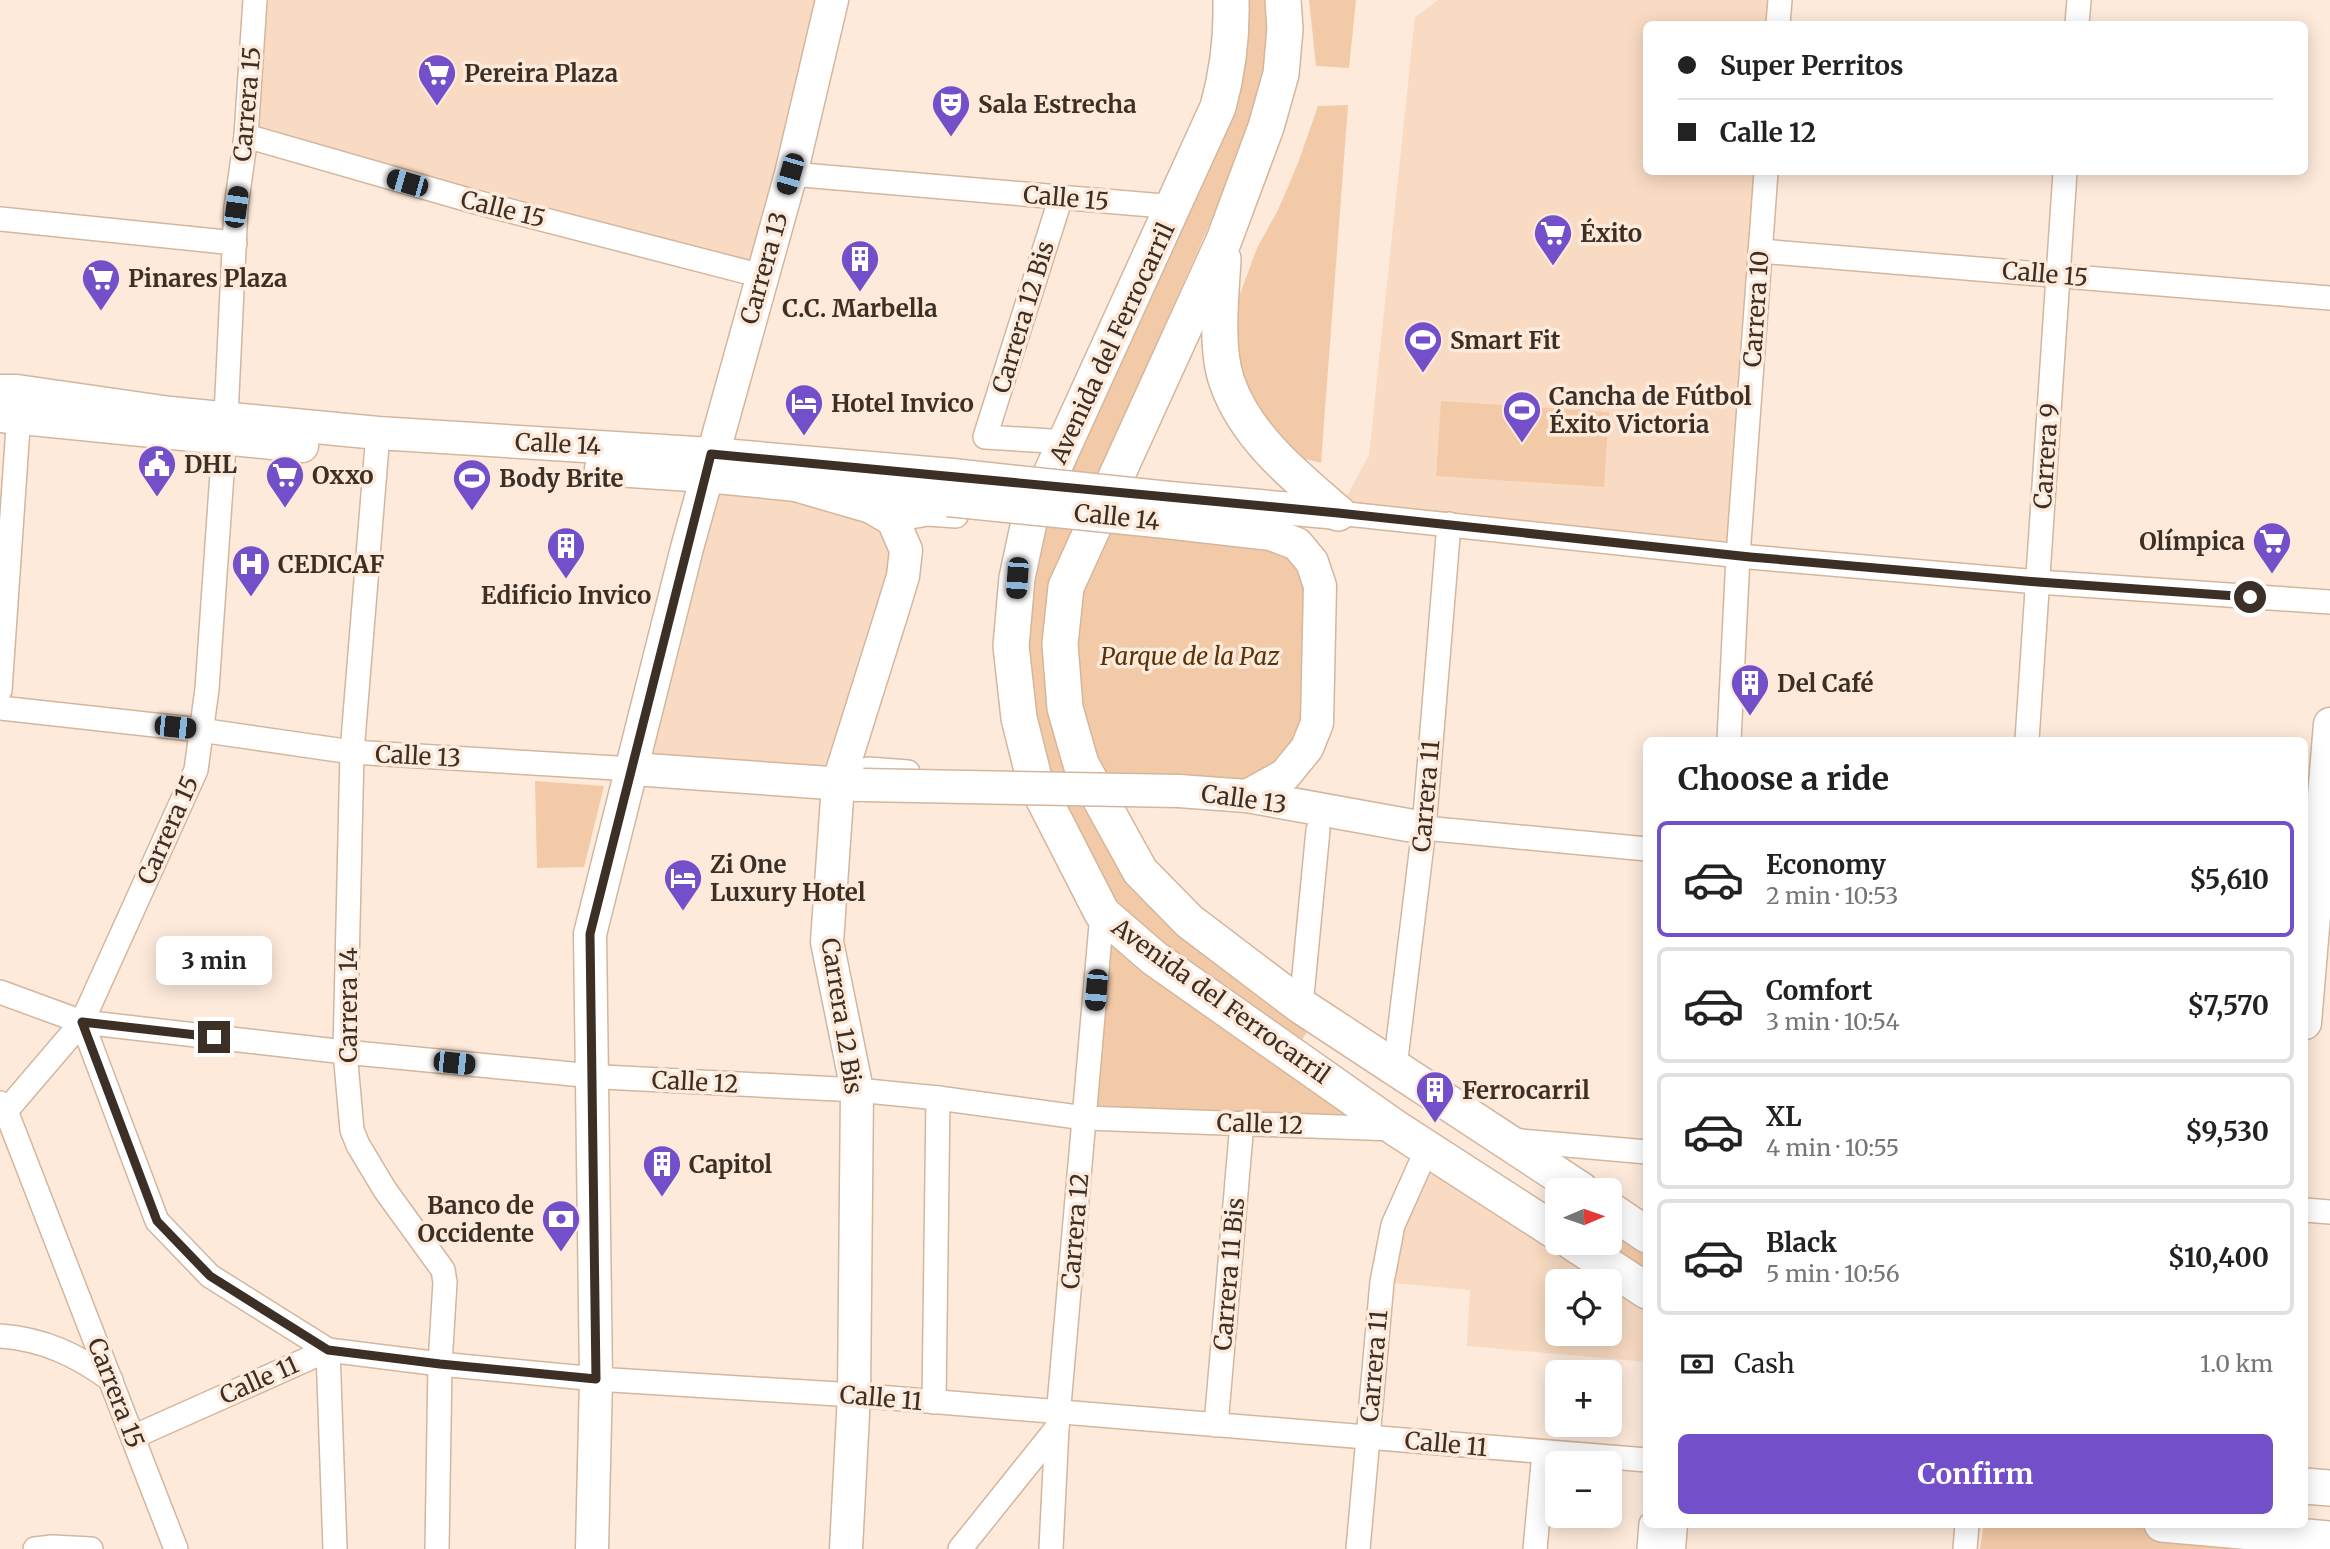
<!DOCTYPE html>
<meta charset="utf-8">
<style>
:root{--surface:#fff;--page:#f2f2f2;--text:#222;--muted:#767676;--line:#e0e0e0;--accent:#7350c9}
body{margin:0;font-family:Merriweather,serif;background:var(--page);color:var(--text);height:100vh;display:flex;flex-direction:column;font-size:26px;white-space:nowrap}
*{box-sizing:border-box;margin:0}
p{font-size:23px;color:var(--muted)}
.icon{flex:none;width:38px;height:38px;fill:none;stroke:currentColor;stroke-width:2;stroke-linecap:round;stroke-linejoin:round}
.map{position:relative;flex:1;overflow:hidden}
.drawer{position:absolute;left:1643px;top:737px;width:665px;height:791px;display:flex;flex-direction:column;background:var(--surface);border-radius:10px;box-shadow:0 4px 18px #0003}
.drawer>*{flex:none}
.hud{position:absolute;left:1643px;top:21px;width:665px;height:154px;border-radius:10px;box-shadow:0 4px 18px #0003;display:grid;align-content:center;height:154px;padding:0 35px;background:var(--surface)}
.needle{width:46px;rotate:88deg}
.tools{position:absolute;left:1545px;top:1178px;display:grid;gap:14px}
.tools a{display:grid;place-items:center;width:77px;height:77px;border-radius:10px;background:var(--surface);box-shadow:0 4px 18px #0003;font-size:35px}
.end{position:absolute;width:32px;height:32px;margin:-16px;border:9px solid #3c3026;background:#fff;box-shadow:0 0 0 4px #fff}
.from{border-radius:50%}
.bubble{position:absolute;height:49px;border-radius:10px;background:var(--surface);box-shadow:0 4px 18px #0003;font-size:23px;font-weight:700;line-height:49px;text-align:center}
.car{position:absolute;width:21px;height:42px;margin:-21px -10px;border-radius:9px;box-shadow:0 0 5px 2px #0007;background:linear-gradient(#222 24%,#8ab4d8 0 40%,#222 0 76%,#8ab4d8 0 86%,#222 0)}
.hud b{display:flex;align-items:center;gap:24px;height:66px;font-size:26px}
.hud b+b{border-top:2px solid var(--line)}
.hud i{width:18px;height:18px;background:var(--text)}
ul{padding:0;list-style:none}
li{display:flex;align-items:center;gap:21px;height:116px;margin:0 14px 10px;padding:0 21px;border:4px solid var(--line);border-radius:10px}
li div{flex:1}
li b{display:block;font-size:26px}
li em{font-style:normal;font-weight:700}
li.active{border-color:var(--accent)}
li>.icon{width:63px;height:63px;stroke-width:1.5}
h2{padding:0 35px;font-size:32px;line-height:84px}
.pay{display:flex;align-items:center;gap:18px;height:77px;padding:0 35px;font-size:26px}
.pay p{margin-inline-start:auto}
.cta{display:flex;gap:14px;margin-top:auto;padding:14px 35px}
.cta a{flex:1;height:80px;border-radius:10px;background:var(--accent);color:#fff;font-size:28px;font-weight:700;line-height:80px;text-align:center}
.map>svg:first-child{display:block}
.built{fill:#f9dbc3;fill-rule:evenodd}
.green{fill:#f3caa8}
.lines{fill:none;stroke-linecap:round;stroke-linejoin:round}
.street-casing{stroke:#d4b69d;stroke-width:26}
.secondary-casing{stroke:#d4b69d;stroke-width:35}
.primary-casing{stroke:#d4b69d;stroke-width:38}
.street{stroke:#fff;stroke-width:23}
.secondary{stroke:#fff;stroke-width:32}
.primary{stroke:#fff;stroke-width:35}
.secondary-bridge-casing{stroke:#d4b69d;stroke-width:35;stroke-linecap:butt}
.secondary-bridge{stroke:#fff;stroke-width:32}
.route{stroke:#3c3026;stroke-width:9}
.labels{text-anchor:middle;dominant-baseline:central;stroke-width:7;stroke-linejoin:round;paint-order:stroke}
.poi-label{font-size:24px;font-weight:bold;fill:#3c3026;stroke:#fdeadb;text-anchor:start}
.street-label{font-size:24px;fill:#3c3026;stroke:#fdeadb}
.park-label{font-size:24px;font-style:italic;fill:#593207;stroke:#fdeadb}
</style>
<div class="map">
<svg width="2330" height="1549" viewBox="0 0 2330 1549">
<rect width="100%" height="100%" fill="#fdeadb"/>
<g class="built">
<path d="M255,0H832L762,276L246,136Z"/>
<path d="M1438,0H1780L1778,24H1647V172H1766L1738,556L1338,513L1369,455L1415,17Z"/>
<path d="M706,476L871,507L906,550L838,784L633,769Z"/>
<path d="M1427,1149L1647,1291V1362L1467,1346L1470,1290L1382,1282ZM1558,1281H1610V1334H1558Z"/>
</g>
<g class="green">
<path d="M1243,0H1270L1271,29L1255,122L1079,518L1054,584L1085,803L1310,1027L1300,1043L1163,949L1111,903L1047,778L1023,645L1029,580L1046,521Z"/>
<path d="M1309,0H1356L1349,68L1316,66Z"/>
<path d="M1348,105L1321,463L1294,456L1234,381L1236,305L1257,248L1278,210L1298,163L1318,106Z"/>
<path d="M1441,401L1609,412L1604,487L1436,476Z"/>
<path d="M1097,516L1271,534L1312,562L1317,723L1247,796L1095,792L1060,644Z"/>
<path d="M535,781L604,786L584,867L537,868Z"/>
<path d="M1102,913L1397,1129L1085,1118Z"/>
<path d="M1610,1228L1647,1253V1278L1593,1243L1610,1242Z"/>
<path d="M1984,1524H2162L2272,1533L2233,1549H1980Z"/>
</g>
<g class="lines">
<g class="street-casing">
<g id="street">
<path d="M1778,24L1780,0"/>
<path d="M2077,24L2079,0"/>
<path d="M246,136L472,201L762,276"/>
<path d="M791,174L1175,207"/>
<path d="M1061,197L985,437L1067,442"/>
<path d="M0,219L235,243"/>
<path d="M1760,251L2330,298"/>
<path d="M378,433L352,752L345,1052L352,1130L358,1145L385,1190L443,1270L445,1282L440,1364L437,1549"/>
<path d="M1338,513L1750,557L2038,582L2330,602"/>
<path d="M893,520L928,514L956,516"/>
<path d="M0,690L18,427"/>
<path d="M0,708L200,730L352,752L633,769"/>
<path d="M1729,740L1738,556L1766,172"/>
<path d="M2027,740L2065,172"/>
<path d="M840,782L868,769L908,772"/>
<path d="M1424,828L1647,849"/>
<path d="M0,992L82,1022L345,1052L603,1077L857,1090L938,1098L1085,1118L1394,1129"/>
<path d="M1301,1006L1318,830"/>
<path d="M82,1022L157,1221L210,1276L328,1350"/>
<path d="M1395,1067L1424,828L1449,524"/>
<path d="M0,1103L6,1111L176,1549"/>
<path d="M6,1111L82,1022L196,770L207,689L226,416L236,207L246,136L255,0"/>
<path d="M1510,1140L1647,1152"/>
<path d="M2305,1210L2330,1212"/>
<path d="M0,1336C43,1339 77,1355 111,1380"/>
<path d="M328,1350L335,1549"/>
<path d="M934,1402L938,1098"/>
<path d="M1216,1425L1242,1123"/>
<path d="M133,1437L328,1350L440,1364L596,1379L854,1395L1647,1460"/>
<path d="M35,1549L52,1547L91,1549"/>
<path d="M960,1549L1057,1428"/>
<path d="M1051,1549L1057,1428L1102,913"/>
<path d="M1358,1549L1382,1282L1393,1225L1427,1149"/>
<path d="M1535,1549L1544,1453"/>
<path d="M1649,1549L1651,1524"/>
<path d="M1965,1549L1967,1524"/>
</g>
</g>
<g class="secondary-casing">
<g id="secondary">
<path d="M0,391H17L170,413L378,433L711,454L952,475"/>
<path d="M0,416L302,446"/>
<path d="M601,469L706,476L948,500"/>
<path d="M792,484L871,507L893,520L906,550L903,576L893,609L838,784L827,942L857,1090L854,1395L846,1549"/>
<path d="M1169,498L1338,513"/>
<path d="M1166,522L1271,534L1297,544L1312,562L1320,586L1317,723L1307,748L1285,775L1247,796"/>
<path d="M633,769L858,785"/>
<path d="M1179,791L1247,796L1424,828"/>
<path d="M2305,1023L2330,724"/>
<path d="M592,1549L596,1379L590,934L687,548L791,174L832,0"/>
<path d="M1669,1549L1671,1524"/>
</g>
</g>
<g class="primary-casing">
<g id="primary">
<path d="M1231,0C1232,38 1228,71 1218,107L1029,522L1017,578L1011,646L1019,718L1035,782L1102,913L1154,958L1397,1129L1558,1233"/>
<path d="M1283,0L1285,29L1281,74L1266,127L1224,240L1066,587L1060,644L1065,708L1081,764L1140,871L1189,921L1301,1006L1581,1190"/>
<path d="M1223,259C1221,295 1215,348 1227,382C1246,437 1295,476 1338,513"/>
<path d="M1610,1210L1647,1235"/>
<path d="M1572,1242L1647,1291"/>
<path d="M2305,1486L2330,1488"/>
<path d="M2162,1524L2330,1539"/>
</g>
</g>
<use href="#street" class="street"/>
<use href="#secondary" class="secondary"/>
<use href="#primary" class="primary"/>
<g class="secondary-bridge-casing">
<g id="secondary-bridge">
<path d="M952,475L1169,498"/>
<path d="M948,500L1166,522"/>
<path d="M863,785L1179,791"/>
</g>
</g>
<use href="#secondary-bridge" class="secondary-bridge"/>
</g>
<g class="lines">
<path class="route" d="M214,1037L82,1022L157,1221L210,1276L328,1350L440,1364L596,1379L590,934L711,454L1338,513L1750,557L2038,582L2250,597"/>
</g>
<defs>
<g id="supermarket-pin" transform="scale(2.0125)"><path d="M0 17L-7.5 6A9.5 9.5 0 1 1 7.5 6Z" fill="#7350c9" stroke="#fdeadb"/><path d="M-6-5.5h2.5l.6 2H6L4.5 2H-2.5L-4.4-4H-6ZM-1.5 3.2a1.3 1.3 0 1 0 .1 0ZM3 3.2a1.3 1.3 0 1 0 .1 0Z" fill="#fff"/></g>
<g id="theatre-pin" transform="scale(2.0125)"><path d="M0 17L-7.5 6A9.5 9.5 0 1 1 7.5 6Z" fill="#7350c9" stroke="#fdeadb"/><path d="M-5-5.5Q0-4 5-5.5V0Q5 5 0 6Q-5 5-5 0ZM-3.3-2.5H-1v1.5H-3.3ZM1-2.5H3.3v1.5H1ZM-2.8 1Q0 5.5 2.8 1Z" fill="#fff"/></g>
<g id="building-pin" transform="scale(2.0125)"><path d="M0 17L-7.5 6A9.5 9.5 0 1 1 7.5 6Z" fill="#7350c9" stroke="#fdeadb"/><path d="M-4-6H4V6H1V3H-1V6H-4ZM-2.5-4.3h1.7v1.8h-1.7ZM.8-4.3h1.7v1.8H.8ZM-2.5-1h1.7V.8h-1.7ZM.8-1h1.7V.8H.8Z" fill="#fff"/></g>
<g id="stadium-pin" transform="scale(2.0125)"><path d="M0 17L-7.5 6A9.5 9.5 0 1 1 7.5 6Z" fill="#7350c9" stroke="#fdeadb"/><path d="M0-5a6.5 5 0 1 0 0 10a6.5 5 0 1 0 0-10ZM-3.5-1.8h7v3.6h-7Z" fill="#fff"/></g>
<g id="hotel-pin" transform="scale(2.0125)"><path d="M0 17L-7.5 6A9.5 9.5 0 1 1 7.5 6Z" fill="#7350c9" stroke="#fdeadb"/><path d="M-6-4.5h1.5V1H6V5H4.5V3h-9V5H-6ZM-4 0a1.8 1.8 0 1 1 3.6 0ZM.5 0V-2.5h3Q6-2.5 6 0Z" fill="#fff"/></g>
<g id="civic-pin" transform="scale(2.0125)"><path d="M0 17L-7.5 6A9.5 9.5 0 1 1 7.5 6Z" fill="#7350c9" stroke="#fdeadb"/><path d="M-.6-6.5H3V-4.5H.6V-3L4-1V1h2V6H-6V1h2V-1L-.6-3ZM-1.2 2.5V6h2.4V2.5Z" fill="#fff"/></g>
<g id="hospital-pin" transform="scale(2.0125)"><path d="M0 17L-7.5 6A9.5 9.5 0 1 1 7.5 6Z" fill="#7350c9" stroke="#fdeadb"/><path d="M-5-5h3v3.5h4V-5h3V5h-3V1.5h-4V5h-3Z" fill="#fff"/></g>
<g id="bank-pin" transform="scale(2.0125)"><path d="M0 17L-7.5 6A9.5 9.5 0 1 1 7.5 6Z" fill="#7350c9" stroke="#fdeadb"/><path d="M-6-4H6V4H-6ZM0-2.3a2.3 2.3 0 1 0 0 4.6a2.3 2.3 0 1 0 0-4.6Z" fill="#fff"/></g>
</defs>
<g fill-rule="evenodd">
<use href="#supermarket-pin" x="437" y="73"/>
<use href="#theatre-pin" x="951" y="104"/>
<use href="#supermarket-pin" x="1553" y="233"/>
<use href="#building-pin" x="860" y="259"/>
<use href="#supermarket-pin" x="101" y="278"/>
<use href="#stadium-pin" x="1423" y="340"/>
<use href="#hotel-pin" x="804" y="403"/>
<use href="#stadium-pin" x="1522" y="410"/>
<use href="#civic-pin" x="157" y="464"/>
<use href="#supermarket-pin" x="285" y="475"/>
<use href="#stadium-pin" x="472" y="478"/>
<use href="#supermarket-pin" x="2272" y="541"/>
<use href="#building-pin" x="566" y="546"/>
<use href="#hospital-pin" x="251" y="564"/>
<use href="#building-pin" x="1750" y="683"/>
<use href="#hotel-pin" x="683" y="878"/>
<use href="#building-pin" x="1435" y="1090"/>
<use href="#building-pin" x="662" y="1164"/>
<use href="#bank-pin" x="561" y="1219"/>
</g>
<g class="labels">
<g class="poi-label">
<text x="464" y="73">Pereira Plaza</text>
<text x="978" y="104">Sala Estrecha</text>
<text x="1580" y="233">Éxito</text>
<text x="128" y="278">Pinares Plaza</text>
<text x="860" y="308" text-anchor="middle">C.C. Marbella</text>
<text x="1450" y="340">Smart Fit</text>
<text x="1549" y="396">Cancha de Fútbol<tspan x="1549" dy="28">Éxito Victoria</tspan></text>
<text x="831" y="403">Hotel Invico</text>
<text x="184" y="464">DHL</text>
<text x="312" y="475">Oxxo</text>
<text x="499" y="478">Body Brite</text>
<text x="2245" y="541" text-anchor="end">Olímpica</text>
<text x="278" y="564">CEDICAF</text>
<text x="566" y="595" text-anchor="middle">Edificio Invico</text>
<text x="1777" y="683">Del Café</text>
<text x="710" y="864">Zi One<tspan x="710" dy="28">Luxury Hotel</tspan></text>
<text x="1462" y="1090">Ferrocarril</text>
<text x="689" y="1164">Capitol</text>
<text x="534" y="1205" text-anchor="end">Banco de<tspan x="534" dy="28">Occidente</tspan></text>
</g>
<g class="street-label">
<text transform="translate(247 104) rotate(-85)">Carrera 15</text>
<text transform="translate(1066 198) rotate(5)">Calle 15</text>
<text transform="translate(503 209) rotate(14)">Calle 15</text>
<text transform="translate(764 268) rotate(-74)">Carrera 13</text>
<text transform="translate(2045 274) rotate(5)">Calle 15</text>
<text transform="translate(1756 309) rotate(-86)">Carrera 10</text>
<text transform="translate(1023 317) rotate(-73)">Carrera 12 Bis</text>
<text transform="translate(1112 343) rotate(-65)">Avenida del Ferrocarril</text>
<text transform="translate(558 444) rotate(3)">Calle 14</text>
<text transform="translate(2046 456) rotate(-86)">Carrera 9</text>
<text transform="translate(1117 517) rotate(6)">Calle 14</text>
<text transform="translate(418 756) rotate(3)">Calle 13</text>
<text transform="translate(1426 796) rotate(-85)">Carrera 11</text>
<text transform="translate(1244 799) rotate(8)">Calle 13</text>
<text transform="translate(168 830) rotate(-66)">Carrera 15</text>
<text transform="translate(1221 1001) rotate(36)">Avenida del Ferrocarril</text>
<text transform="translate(348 1005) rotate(-90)">Carrera 14</text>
<text transform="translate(842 1016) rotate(81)">Carrera 12 Bis</text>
<text transform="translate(695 1082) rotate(3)">Calle 12</text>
<text transform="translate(1260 1124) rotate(2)">Calle 12</text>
<text transform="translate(1075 1231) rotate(-85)">Carrera 12</text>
<text transform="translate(1229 1274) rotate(-85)">Carrera 11 Bis</text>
<text transform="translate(1374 1366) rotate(-85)">Carrera 11</text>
<text transform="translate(259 1380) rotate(-24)">Calle 11</text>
<text transform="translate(116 1393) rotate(69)">Carrera 15</text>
<text transform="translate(881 1398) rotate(5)">Calle 11</text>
<text transform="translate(1446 1444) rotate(5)">Calle 11</text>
</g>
<g class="park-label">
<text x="1190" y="656">Parque de la Paz</text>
</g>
</g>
</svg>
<div class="tools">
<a><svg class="needle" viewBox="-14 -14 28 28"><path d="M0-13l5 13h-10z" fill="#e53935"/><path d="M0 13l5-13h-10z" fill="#767676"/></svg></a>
<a><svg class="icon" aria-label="locate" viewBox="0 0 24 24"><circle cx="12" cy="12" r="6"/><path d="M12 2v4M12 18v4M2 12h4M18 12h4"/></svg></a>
<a>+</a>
<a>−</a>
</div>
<i class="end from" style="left:2250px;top:597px"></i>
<i class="end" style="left:214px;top:1037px"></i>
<div class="bubble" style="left:156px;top:936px;width:116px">3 min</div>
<i class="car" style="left:790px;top:174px;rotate:196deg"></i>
<i class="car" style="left:407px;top:183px;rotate:286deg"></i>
<i class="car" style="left:236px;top:207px;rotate:8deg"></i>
<i class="car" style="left:1017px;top:578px;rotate:184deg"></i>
<i class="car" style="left:175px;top:727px;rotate:96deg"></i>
<i class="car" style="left:1096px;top:990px;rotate:185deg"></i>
<i class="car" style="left:454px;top:1063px;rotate:96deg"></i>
<div class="hud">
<b><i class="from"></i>Super Perritos</b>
<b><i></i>Calle 12</b>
</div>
<section class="drawer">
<h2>Choose a ride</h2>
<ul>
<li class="active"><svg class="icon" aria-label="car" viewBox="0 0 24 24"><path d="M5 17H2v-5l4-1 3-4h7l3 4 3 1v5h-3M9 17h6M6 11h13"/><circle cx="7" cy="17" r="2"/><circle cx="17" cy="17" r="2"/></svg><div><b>Economy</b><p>2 min · 10:53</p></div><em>$5,610</em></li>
<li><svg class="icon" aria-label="car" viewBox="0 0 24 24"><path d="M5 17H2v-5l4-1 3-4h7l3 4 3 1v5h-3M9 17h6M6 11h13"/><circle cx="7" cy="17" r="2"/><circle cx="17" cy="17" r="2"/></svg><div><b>Comfort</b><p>3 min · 10:54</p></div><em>$7,570</em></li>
<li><svg class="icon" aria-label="car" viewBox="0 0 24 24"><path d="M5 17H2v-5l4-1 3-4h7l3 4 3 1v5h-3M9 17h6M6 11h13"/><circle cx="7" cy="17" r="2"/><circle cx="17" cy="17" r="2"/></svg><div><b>XL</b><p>4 min · 10:55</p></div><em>$9,530</em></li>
<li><svg class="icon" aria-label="car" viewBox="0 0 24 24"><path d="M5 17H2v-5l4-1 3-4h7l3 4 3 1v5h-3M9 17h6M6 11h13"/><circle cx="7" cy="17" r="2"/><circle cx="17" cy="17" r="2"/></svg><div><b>Black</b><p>5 min · 10:56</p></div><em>$10,400</em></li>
</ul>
<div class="pay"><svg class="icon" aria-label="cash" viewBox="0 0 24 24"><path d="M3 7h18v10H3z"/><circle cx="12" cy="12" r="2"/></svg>Cash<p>1.0 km</p></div>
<div class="cta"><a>Confirm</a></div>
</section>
</div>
